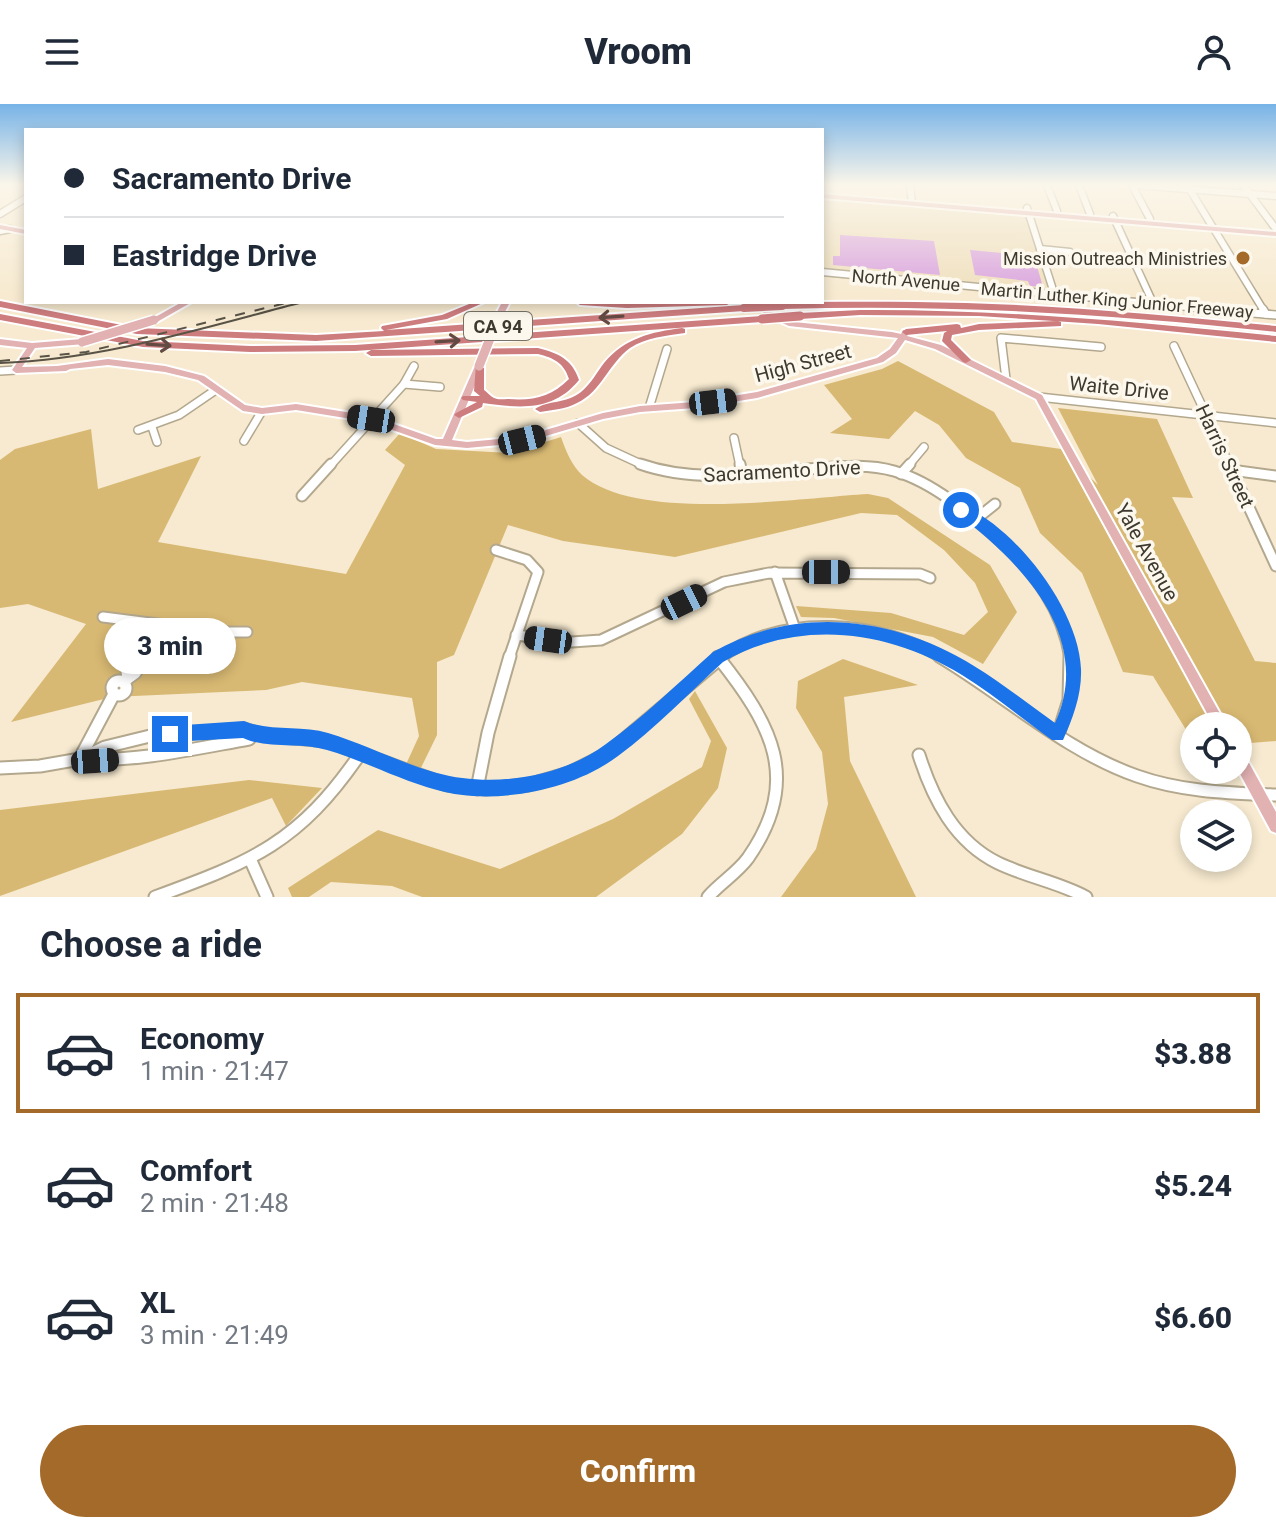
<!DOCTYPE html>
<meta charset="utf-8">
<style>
:root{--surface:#fff;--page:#f6f6f7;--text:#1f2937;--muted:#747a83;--line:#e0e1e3;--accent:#a46a29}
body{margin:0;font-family:Roboto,sans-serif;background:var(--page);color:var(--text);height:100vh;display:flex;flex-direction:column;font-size:30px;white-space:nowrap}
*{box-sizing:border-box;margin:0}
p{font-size:26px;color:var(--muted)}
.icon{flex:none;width:44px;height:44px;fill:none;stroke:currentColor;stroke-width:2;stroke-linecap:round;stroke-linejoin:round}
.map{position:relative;height:793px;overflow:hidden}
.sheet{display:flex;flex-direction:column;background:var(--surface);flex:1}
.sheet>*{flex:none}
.banner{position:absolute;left:24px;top:24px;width:800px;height:176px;border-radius:0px;box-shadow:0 4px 12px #0003;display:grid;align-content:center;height:176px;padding:0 40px;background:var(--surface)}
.tools{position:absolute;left:1180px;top:608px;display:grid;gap:16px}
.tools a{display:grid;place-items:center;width:72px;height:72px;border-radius:50%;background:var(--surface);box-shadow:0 4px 12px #0003;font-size:40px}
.end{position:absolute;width:36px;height:36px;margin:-18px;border:10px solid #1a73e8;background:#fff;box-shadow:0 0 0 4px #fff}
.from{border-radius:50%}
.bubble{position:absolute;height:56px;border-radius:28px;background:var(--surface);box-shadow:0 4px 12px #0003;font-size:26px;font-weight:800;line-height:56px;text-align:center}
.car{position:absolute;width:24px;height:48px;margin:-24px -12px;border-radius:10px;box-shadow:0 0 6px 2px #0007;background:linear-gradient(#222 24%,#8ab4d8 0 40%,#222 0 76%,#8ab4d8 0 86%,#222 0)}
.banner b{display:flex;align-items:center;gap:28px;height:76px;font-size:30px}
.banner b+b{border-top:2px solid var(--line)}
.banner i{width:20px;height:20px;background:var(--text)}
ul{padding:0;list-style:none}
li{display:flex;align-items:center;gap:24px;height:120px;margin:0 16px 12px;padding:0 24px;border:4px solid transparent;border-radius:0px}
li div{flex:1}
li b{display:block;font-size:30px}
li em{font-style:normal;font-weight:800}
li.current{border-color:var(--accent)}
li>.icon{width:72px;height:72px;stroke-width:1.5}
h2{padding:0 40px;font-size:36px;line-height:96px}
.action{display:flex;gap:16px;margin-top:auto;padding:16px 40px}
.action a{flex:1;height:92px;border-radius:48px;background:var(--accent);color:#fff;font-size:32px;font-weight:800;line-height:92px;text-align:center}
header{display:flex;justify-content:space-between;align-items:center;height:104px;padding:0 40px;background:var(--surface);font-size:36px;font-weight:800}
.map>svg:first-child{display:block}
.built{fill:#efdfbd}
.green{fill:#d8b973}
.building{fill:#d9a3df}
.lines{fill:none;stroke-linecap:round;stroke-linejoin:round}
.minor-far3-casing{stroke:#b3a88e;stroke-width:9}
.minor-far2-casing{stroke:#b3a88e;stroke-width:10}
.minor-far1-casing{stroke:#b3a88e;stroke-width:13}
.minor-casing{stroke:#b3a88e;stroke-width:15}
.major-casing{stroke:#fff;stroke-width:4}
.highway-casing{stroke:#fff;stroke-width:4}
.minor-far3{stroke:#fff;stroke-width:6}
.minor-far2{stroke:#fff;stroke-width:7}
.minor-far1{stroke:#fff;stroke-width:9}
.minor{stroke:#fff;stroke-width:11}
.major{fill:#e2b1b2;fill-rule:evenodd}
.highway{fill:#ce7d7f;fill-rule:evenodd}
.tram{stroke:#595346;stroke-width:2}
.rail{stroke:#595346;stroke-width:2;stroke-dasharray:10 10;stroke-linecap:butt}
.major-bridge-casing{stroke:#fff;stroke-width:12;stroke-linecap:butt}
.highway-bridge-far1-casing{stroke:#fff;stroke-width:11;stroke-linecap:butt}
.highway-bridge-casing{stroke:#fff;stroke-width:12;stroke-linecap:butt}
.major-bridge{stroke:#e2b1b2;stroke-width:9}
.highway-bridge-far1{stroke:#ce7d7f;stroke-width:8}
.highway-bridge{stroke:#ce7d7f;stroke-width:9}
.oneway{stroke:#634b43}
.route{fill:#1a73e8}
.poi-dot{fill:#a46a29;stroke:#fdf8ee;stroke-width:3}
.labels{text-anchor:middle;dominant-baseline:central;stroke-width:7;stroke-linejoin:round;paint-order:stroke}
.far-poi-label{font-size:18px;fill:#3f3a2f;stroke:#fdf8ee;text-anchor:end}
.far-street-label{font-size:18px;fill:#3f3a2f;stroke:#fdf8ee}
.shield{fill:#fdf8ee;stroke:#787368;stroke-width:2}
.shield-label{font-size:18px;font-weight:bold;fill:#3f3a2f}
.street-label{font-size:20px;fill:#3f3a2f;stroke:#fdf8ee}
</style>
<header><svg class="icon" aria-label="menu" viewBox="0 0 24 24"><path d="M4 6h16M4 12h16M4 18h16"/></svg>Vroom<svg class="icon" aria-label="person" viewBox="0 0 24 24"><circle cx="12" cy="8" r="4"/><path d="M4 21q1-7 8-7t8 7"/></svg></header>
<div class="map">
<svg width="1276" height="793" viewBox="0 0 1276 793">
<rect width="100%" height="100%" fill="#f7ead0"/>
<path class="built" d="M822,92L1027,109L1053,188L822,167Z"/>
<g class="green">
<path d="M898,257L994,308L1012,338L1061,345L1098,381L1058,304L1157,315L1193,394L1172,393L1255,557L1276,559V637L1238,640V622H1194V630L1188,629L1153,572L1123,568L1082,469L1040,429L1020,384L966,354L939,321L915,307L889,335L830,329L852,315L824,281L882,265Z"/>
<path d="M91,325L98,385L201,352L158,438L346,470L405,361L385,346L400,329L436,345L510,349L561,333C565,345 572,362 582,371C637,419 797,394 868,390L888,394L990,461L1017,508L983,560L933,533L834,514L801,513L796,502L891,509L964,531L988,508L975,479L944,446L897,411L861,409L675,453L563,437L508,421L454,551L437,558V631L417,672L403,667L419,632L412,594L302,578L266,586L112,593L11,618L86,520L28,500L0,504V356L15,345Z"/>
<path d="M843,555L918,581L844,593L850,657L916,793H781L816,745L828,700L822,648L796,604L798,577Z"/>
<path d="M695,587L727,644L718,684L682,730L596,793H422L392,782L331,778L309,793H292L288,784L378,726L500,765L613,715L702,663L711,637L689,595Z"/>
<path d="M249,676L322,684L286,722L272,694L0,792V706Z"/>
</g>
<g class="building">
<path d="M840,131L934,137L940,171L833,161V152H840Z"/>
<path d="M970,146L1034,152L1043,183L1030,182L1028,177L975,171Z"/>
</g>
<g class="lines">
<g class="minor-far3-casing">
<g id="minor-far3">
<path d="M910,81L912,99"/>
<path d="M1047,81L1057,107"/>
<path d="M1079,81L1090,110"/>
<path d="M1132,81L1150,115"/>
<path d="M1136,81L1276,92"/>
<path d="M1187,81L1264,207"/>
<path d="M1243,81L1276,125"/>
<path d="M1027,104L1054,189"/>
<path d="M0,110L26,94"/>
<path d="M1113,112L1153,199"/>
<path d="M0,127L10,125"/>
<path d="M1040,145L1070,148"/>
<path d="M822,168L1230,207"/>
</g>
</g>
<g class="minor-far2-casing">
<g id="minor-far2">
<path d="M1209,205L1276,211"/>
<path d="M1263,205L1266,210"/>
<path d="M1174,242L1230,362"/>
<path d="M0,267L16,266"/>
<path d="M1006,275L1001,234L1101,243"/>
<path d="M404,280L440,283"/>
<path d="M1039,293L1276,319"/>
<path d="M649,304L667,245"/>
<path d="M578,319L606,344L645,362"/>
<path d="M152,323L157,338"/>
<path d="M138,326L179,311L217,285"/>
<path d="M734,334L740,362"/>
<path d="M244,337L262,307"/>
<path d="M330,362L404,280L414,262"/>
<path d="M908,362L924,343"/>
</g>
</g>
<g class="minor-far1-casing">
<g id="minor-far1">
<path d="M640,360C694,379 753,370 809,365C837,363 866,359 894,367C933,378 970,410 1000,437C1036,470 1062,506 1070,554"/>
<path d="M740,360L742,370"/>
<path d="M1229,360L1276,462"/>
<path d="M1231,366L1276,372"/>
<path d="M901,370L910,360"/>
<path d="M302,392L331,360"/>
<path d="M975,416L995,400"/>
<path d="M496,446L527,456L538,468L509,554"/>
<path d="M775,468L795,525"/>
<path d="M103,513L166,521L144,554"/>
<path d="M166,521L203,528H247"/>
<path d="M516,531L572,538L601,536L724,478L769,469L920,470L930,474"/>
<path d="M137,554L150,537L157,533"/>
<path d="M720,554C784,508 877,516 943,554"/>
</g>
</g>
<g class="minor-casing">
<g id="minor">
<path d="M939,552C1005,591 1065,647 1137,672C1182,688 1229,689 1276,691"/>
<path d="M128,573L127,568L139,552"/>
<path d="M124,577L135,569L146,552"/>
<circle cx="119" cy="584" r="7"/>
<path d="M1058,631L1069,596L1070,552"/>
<path d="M919,651C933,695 955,738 998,759C1027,773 1058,778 1086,793"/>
<path d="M80,654L114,590"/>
<path d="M80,655C138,658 193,645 249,635L253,630"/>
<path d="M0,664L40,662L80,655L105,643L150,632L244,625L263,631L327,637L447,681L486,685L528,681L569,669L607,650L723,552"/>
<path d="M477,685L488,629L510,552"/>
<path d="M251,757L267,793"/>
<path d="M155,793C253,757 299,739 360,650"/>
<path d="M708,793C720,779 737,769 748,754C803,675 771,620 718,553"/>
</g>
</g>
<g class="major-casing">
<g id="major">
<path d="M822,90L1276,128V132L822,94Z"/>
<path d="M0,121L26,126V130L0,125Z"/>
<path d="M182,198H192L157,218H151L150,216Z"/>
<path d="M502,198H510L502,214H496L495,212Z"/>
<path d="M754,198H762L772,208L794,218L892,228L901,230L903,226H909L910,228L907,232L941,241L1042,291L1227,622H1214L1036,295L935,245L905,236L896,249L883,258L757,294L695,304L640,308L603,315L522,339L467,344L435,341L370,318L296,306L262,310L243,307L198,276L165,268L108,261L70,265L66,267L16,269L12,266L27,244L0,241V235L32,239L82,235L85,236V240L35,244L22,263L57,262L108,255L165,262L204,272L245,301L262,304L296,300L371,312L436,335H443L475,262L479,259L483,262L452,336L467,338L522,333L603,309L640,302L695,298L757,288L877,254L890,245L898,234L789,222L766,212Z"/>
<path d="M1238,646L1243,648L1276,708V729L1271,727L1238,666Z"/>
</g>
</g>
<g class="highway-casing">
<g id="highway">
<path d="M0,197L137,224L316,231L384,227L381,224L382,222L442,211L474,198H485L447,215L386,226L744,201L748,204L744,207L316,237L137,230L0,203Z"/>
<path d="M576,198H731L727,201L627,204L580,201Z"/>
<path d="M766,198C831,198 899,197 966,199C1070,202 1173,212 1276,222V228C1111,210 948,200 782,205L779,204V201H770Z"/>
<path d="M860,206C999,205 1137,218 1276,232V238L1098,220L979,212L860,211L800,215L796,212L800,209Z"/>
<path d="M0,210L143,237L250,242L355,241L762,212L766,215L762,218L355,247L250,248L143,243L0,216Z"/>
<path d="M1058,217L1061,218V222L979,226L952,231L951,236L971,256L966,259L963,258L942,237L944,229L947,227L906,231L902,228L906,225L957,220L960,221L961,224L979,220Z"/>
<path d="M682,224L685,225V229C666,232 647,233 630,244C609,259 601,288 577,299C566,305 553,306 540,308L535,305C548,296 566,300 581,288C591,280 597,268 604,259C625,234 651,228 682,224Z"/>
<path d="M538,244C558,249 572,255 579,276C553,308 520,304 483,299L482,303L459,314L454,311L456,309L477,298L463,296L461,294L463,292H480L474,287L476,260L479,259L484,262V286C487,288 490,292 494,294C498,296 503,295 508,295C533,297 551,293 569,275C564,259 554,254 538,250L371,252L366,249L371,246Z"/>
</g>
</g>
<use href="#minor-far3" class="minor-far3"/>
<use href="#minor-far2" class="minor-far2"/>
<use href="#minor-far1" class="minor-far1"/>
<use href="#minor" class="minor"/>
<use href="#major" class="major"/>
<use href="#highway" class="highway"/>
<path class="tram" d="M0,259C105,255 202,224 303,198"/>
<path class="rail" d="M0,257L86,248L290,198"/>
<g class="major-bridge-casing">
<g id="major-bridge">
<path d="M82,238L154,216"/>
<path d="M479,262L499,212"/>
</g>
</g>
<g class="highway-bridge-far1-casing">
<path id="highway-bridge-far1" d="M744,204L782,202"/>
</g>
<g class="highway-bridge-casing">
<path id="highway-bridge" d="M762,215L800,212"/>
</g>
<use href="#major-bridge" class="major-bridge"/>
<use href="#highway-bridge-far1" class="highway-bridge-far1"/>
<use href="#highway-bridge" class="highway-bridge"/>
</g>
<defs><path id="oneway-shaft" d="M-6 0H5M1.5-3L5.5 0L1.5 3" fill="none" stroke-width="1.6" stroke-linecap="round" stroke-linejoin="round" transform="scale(2)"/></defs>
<g class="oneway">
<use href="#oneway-shaft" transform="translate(611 213) rotate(176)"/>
<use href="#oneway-shaft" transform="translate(448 237) rotate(-4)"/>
<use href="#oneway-shaft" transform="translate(159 241) rotate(4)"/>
</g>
<linearGradient id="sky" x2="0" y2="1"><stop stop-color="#77b3e7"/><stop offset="0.42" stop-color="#fbf6ea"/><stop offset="1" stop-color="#fbf6ea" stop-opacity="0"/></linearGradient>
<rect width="1276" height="192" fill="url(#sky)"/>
<path class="route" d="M961,401C1015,422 1079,506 1081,565C1082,590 1073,614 1063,636H1052C1022,615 993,590 962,571C889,526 799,514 723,558C689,589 655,625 618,652C572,687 492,702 437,686C399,676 365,657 327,646C301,638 267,645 243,634L170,638L165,636L162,630L165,624L170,622L244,617C270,628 301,621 328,629C365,640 400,659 437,669C491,684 561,674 606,640C644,613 678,579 713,548C796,501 894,512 974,562C1002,579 1028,600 1055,619C1095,532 1019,456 956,409L954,406Z"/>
<circle class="poi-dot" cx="1243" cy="154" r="8"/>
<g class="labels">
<g class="far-poi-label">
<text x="1227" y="154">Mission Outreach Ministries</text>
</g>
<g class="far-street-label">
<text transform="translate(906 176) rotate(5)">North Avenue</text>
<text transform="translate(1117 196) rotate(5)">Martin Luther King Junior Freeway</text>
</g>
<rect class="shield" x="464" y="208" width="68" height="28" rx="6"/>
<g class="shield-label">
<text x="498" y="222">CA 94</text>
</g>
<g class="street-label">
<text transform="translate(803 259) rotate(-15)">High Street</text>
<text transform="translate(1119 284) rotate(6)">Waite Drive</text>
<text transform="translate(1225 352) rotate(65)">Harris Street</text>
<text transform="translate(782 367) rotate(-3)">Sacramento Drive</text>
<text transform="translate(1147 448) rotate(61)">Yale Avenue</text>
</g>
</g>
</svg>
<div class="tools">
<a><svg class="icon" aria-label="locate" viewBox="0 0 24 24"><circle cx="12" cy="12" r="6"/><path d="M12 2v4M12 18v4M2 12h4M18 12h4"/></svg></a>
<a><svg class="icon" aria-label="layers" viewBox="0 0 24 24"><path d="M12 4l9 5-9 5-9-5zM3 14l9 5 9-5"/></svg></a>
</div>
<i class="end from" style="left:961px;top:406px"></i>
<i class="end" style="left:170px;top:630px"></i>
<div class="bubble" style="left:104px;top:514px;width:132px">3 min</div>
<i class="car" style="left:713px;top:298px;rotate:83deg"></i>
<i class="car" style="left:371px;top:315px;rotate:279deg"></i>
<i class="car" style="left:522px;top:336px;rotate:76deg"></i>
<i class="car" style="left:826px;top:468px;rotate:90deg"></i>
<i class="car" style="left:684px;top:498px;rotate:64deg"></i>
<i class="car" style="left:548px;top:536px;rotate:278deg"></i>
<i class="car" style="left:95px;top:657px;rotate:86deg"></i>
<div class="banner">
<b><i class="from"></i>Sacramento Drive</b>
<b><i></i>Eastridge Drive</b>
</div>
</div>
<section class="sheet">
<h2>Choose a ride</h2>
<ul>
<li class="current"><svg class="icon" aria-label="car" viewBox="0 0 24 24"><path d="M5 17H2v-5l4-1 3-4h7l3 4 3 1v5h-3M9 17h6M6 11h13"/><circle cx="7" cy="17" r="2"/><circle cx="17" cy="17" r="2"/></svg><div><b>Economy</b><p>1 min · 21:47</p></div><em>$3.88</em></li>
<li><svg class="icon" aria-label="car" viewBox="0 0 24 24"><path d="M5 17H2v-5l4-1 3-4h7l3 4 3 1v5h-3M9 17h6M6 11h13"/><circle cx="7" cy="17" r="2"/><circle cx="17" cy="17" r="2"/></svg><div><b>Comfort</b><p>2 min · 21:48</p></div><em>$5.24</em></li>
<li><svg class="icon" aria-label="car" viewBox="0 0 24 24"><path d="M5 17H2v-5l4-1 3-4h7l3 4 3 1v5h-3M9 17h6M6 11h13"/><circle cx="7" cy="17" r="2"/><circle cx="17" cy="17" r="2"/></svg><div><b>XL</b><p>3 min · 21:49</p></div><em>$6.60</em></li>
</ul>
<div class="action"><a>Confirm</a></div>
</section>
